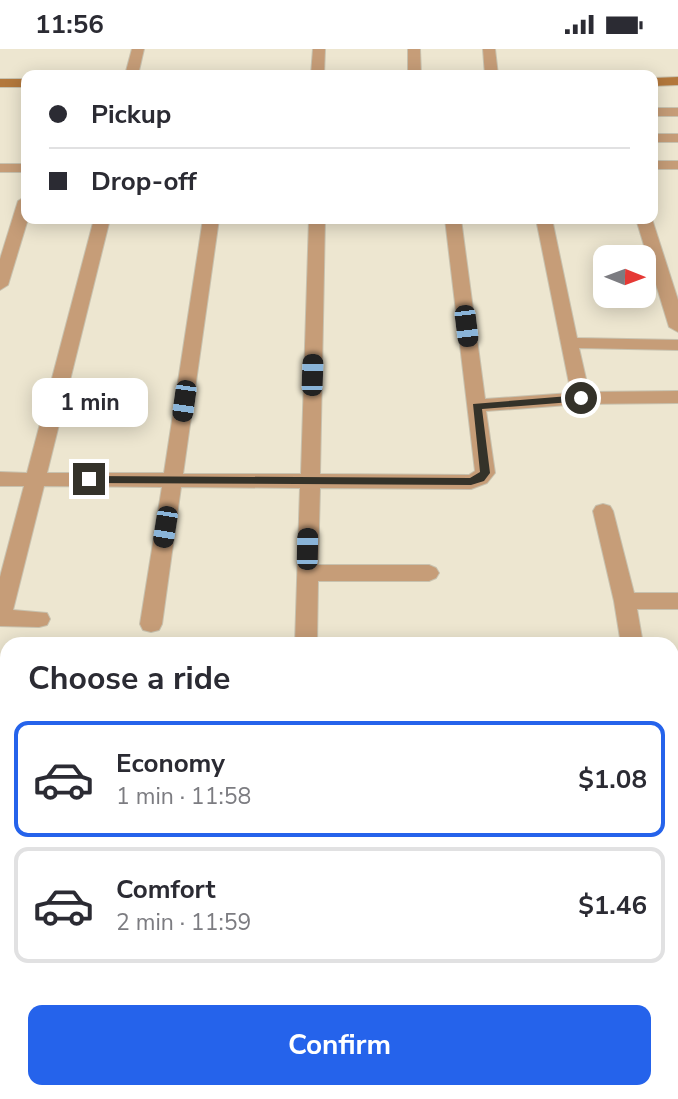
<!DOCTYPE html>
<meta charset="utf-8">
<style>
:root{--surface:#fff;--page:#f2f2f3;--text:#2b2b33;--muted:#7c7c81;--line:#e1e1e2;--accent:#2563eb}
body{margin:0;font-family:"Nunito Sans",sans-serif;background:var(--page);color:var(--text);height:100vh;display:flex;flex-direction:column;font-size:26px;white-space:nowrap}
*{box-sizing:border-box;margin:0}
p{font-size:23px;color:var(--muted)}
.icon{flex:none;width:38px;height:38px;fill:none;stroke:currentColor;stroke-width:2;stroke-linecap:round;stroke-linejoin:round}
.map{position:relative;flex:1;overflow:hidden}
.sheet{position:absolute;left:0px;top:588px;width:679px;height:462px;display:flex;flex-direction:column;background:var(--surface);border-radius:21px 21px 0 0;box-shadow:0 4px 18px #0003}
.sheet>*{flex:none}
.hud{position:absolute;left:21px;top:21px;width:637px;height:154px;border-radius:14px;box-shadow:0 4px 18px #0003;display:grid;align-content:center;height:154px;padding:0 28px;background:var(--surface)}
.needle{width:46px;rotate:91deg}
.tools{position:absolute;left:593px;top:196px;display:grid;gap:14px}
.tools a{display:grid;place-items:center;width:63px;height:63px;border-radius:14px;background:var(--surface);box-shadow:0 4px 18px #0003;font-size:35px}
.end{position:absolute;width:32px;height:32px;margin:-16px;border:9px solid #343229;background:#fff;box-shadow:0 0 0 4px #fff}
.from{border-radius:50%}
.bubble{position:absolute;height:49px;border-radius:14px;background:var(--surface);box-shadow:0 4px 18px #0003;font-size:23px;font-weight:700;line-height:49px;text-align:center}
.car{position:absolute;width:21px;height:42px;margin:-21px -10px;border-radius:9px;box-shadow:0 0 5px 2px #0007;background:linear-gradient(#222 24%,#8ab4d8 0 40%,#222 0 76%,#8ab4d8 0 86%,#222 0)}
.hud b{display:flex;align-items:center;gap:24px;height:66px;font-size:26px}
.hud b+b{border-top:2px solid var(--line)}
.hud i{width:18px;height:18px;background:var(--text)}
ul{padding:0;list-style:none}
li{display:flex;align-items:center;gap:21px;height:116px;margin:0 14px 10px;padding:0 14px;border:4px solid var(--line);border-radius:14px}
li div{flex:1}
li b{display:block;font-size:26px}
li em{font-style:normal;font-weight:700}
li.selected{border-color:var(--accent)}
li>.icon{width:63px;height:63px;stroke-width:1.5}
h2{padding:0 28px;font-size:32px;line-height:84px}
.primary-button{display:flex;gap:14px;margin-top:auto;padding:14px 28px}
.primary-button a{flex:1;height:80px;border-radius:14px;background:var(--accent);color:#fff;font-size:28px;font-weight:700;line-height:80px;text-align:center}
.status{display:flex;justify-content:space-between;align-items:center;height:49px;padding:0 35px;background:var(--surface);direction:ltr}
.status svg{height:19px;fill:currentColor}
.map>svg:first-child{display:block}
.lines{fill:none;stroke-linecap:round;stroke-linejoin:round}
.street-casing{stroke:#c8c2af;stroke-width:2}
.secondary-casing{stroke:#c8c2af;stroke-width:2}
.street{fill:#c69d78;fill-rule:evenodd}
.secondary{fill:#b3783c;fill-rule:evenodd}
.route{fill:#343229}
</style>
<div class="status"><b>11:56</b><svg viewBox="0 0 49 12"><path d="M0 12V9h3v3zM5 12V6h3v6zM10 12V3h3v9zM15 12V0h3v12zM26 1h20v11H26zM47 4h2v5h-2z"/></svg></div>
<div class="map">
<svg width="678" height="1050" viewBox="0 0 678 1050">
<rect width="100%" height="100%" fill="#ede6d0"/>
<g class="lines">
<g class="street-casing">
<g id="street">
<path d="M132,0H144L138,26H125Z"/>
<path d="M313,0H325L324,26H311Z"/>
<path d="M408,0H420L421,26H408Z"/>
<path d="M483,0H495L498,26H485Z"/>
<rect x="653" y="59" width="25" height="8"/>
<rect x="653" y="85" width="25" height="8"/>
<rect x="653" y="112" width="25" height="8"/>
<rect x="0" y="115" width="26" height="8"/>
<path d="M26,147L28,170L8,236L0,241V210L18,152Z"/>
<path d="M94,170H110L47,424H164L203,170H219L183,425H301L309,170H325L320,425L469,426L475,422L445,170H461L485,350L571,344L536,170H552L577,289L678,291V301L579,299L589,343L678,342V354L581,355L486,362L495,424L487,434L471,440L320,439L318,516H429L436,519L439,524L436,529L429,532H318L317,595H295L300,439L181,438L162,575L159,581L151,583L143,581L140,575L162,438L44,437L13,561L47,564L50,570L47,576L39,578L0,577V528L24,437H0V423L27,424Z"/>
<path d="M636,170H652L678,251V283L669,278Z"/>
<path d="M603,455L610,457L613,462L634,544H678V560H637L643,595H621L614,552L593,462L596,457Z"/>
<rect x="0" y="728" width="7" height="20"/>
<path d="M0,1033H7V1043H432L435,1050H0Z"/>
<path d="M612,1043H642L643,1050H613Z"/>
</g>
</g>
<g class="secondary-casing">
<g id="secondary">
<path d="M678,28V36L653,37V29Z"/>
<rect x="0" y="30" width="26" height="8"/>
</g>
</g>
<use href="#street" class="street"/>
<use href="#secondary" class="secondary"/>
</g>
<path class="route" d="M581,346L584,347V352L482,360L490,424L484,432L471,436L89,434L84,430L89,427L470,429L480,423L473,355Z"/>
</svg>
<div class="tools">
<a><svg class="needle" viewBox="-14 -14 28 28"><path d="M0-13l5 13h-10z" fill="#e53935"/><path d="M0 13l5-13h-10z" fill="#7c7c81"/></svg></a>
</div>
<i class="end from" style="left:581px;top:349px"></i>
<i class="end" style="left:89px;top:430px"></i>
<div class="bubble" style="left:32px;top:329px;width:116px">1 min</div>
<i class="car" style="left:466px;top:277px;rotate:173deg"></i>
<i class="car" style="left:312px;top:326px;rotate:2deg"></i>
<i class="car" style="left:184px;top:352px;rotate:188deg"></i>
<i class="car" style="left:165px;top:478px;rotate:189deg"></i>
<i class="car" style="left:307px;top:500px;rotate:1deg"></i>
<div class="hud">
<b><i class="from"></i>Pickup</b>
<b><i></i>Drop-off</b>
</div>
<section class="sheet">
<h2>Choose a ride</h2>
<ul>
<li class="selected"><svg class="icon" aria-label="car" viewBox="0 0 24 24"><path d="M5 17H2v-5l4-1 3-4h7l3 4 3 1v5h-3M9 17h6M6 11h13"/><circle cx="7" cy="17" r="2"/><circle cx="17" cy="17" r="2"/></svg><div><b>Economy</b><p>1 min · 11:58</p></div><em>$1.08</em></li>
<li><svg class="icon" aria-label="car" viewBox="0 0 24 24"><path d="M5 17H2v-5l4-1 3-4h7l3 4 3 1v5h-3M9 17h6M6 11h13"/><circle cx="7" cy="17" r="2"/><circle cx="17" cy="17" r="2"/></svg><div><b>Comfort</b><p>2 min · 11:59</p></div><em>$1.46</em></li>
</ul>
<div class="primary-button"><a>Confirm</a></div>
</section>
</div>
